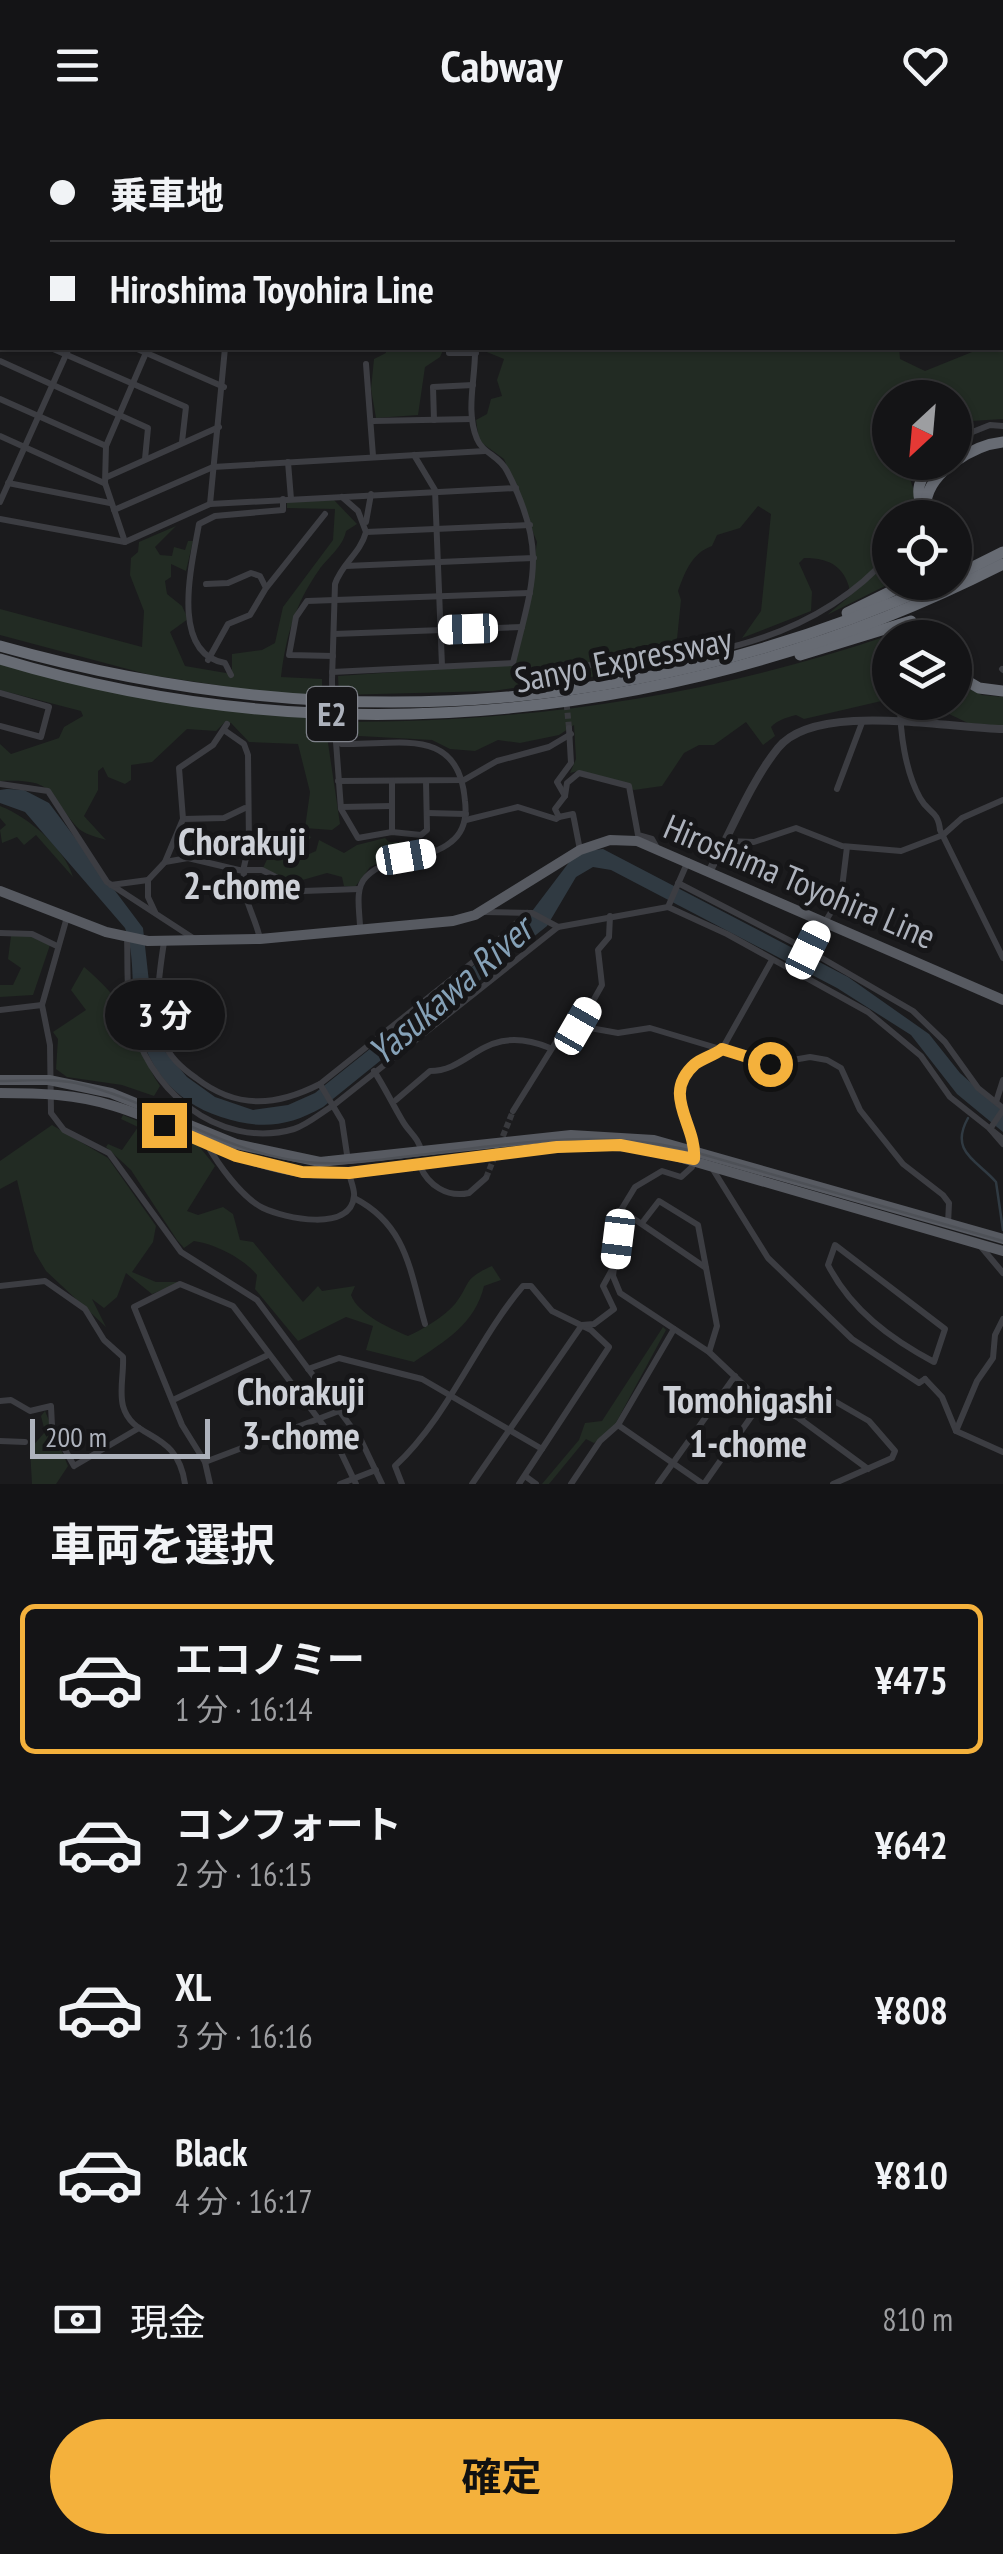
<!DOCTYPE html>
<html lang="ja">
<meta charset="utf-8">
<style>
:root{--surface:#141416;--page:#1d1d1f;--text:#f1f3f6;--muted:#9d9ea1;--line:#333335;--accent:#f4b13c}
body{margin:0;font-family:"PT Sans Narrow","Noto Sans JP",sans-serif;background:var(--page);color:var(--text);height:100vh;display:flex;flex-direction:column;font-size:38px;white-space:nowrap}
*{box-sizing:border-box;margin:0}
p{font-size:32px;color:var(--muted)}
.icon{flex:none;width:55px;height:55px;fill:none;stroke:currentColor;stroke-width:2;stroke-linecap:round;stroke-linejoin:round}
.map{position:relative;height:1354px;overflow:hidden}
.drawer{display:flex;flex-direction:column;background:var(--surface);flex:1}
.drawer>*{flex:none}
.top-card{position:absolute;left:0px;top:0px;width:1005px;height:220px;box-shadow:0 2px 8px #0004,0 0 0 2px var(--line);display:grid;align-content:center;height:220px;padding:0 50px;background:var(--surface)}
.needle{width:65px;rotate:206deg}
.fabs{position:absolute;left:872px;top:250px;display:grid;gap:20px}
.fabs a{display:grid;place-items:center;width:100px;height:100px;border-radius:50%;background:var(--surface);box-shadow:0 2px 8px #0004,0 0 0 2px var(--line);font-size:50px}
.scale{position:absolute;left:30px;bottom:25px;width:180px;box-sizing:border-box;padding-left:10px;border:5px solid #adb2bc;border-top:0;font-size:28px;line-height:35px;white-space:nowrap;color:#adb2bc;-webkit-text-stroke:8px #161618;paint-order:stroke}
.end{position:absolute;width:45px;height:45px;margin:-22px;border:12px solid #f4b13c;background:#111;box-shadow:0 0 0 5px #111}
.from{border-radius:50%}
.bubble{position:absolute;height:70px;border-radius:35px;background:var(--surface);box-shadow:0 2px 8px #0004,0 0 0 2px var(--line);font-size:32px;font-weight:700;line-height:70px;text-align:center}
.car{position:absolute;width:30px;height:60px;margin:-30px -15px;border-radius:12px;box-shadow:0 0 8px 2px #0007;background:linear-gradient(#fff 24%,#345 0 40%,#fff 0 76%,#345 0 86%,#fff 0)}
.top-card b{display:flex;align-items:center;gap:35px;height:95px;font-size:38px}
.top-card b+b{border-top:2px solid var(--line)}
.top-card i{width:25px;height:25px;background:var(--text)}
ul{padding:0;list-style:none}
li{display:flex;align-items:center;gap:30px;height:150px;margin:0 20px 15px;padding:0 30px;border:5px solid transparent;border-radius:15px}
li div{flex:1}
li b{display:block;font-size:38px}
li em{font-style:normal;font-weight:700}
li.active{border-color:var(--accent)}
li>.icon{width:90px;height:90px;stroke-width:1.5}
h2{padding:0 50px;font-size:45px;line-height:120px}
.pay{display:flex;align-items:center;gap:25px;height:110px;padding:0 50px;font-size:38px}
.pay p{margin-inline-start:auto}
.cta{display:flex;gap:20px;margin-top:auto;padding:20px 50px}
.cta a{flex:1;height:115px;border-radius:60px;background:var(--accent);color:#111;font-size:40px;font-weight:700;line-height:115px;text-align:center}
header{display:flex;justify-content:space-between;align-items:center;height:130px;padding:0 50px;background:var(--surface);font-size:45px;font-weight:700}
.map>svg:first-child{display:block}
.green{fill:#222b23}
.water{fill:#303a42}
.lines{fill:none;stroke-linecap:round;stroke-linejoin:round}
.stream{stroke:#303a42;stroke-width:2.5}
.minor-tunnel{stroke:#38393d;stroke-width:6;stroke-dasharray:6 3;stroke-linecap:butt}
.minor{stroke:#3c3d42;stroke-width:6}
.tertiary{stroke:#3c3d42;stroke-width:8}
.primary{stroke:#575a61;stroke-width:10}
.motorway{stroke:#676b73;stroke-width:11}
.tram{stroke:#4e5157;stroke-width:2.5}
.minor-bridge{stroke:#3c3d42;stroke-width:6}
.route{stroke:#f4b13c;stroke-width:12}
.labels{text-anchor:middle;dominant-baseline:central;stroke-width:10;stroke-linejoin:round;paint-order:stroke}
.shield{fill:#161618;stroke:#80838b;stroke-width:2.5}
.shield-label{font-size:32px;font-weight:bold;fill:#adb2bc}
.street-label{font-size:35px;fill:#adb2bc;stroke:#161618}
.neighbourhood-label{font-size:38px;font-weight:bold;fill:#ced1d8;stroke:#161618}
.water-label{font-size:38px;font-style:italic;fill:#85a1b7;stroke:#161618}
</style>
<header><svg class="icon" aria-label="menu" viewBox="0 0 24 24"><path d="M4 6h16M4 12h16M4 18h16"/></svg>Cabway<svg class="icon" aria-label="heart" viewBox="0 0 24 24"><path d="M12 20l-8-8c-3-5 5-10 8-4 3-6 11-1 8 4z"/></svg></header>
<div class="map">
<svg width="1003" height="1354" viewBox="0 0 1003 1354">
<rect width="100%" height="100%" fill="#1b1b1d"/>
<g class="green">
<path d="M248,0H936L938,2H248Z"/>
<path d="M1003,208V289L955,292V268H890V332L911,333L909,346L923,387L890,388L891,453L827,485L851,465C846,438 832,428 804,428L799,433L812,462L811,481L742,508L761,481L771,384L758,376L740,398L717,405L712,416C692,423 685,442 678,461L681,470L677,509L687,520L682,525L660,530L661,537L493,561L339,565L338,546L513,534L524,499L537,412L504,329L479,311L476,290L487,284L491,269L502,266L497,250L504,229L477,218H899L900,229L925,241L982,218H1002Z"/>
<path d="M385,218H444L440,227L425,237L418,285L376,288L371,259L374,229L386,223Z"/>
<path d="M334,370L357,394L346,401C343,417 328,427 319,440C295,474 286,506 281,547L322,549V564H276L150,545L0,505V479L142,517L144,481L130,445L131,428L138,422L139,412L176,396L155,417L160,425L172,426L174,417L185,420L188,411H193L186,441L171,434V447L165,451L167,464L182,476L188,489L170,502L185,536L232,544V524L262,520L275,513L283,477L333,410L335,379L287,378V372Z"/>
<path d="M887,506L890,569L804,589L796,585C785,588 778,590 771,597L775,606L763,615L746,592L714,615H699L684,623L662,656L634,660L578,641L570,643L576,629L574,595L559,605L520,613L498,610L475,621L450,619L432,610L341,605V592C531,592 706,567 887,506Z"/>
<path d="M0,534L94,556L324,586L340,694L332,700L305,698L310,662L298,614L249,612L231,593L225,592L216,601L187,599L152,632L131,635V650L125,654L108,647L103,637L98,641V660L84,686L106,710C97,707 83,704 77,697C46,662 57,649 0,651V614L11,624L59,608L64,597L83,586L81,581L0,560Z"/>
<path d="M955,552L982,565L1003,567V596L968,593L926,573L955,572Z"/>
<path d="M0,676C29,687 64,718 73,747L36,705L24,715L17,707L2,713L0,700L6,695L0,688Z"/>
<path d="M292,697L311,707L299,723L302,727L316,721L319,710L344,723L357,715L385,708L389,712H429L370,737L355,757L344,756L342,747L327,743L299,751L297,756L263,738L270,723L280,730L293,713L285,701Z"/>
<path d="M11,806H30L50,815L33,865L0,867V855H13L21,838L8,829Z"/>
<path d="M84,837C101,851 120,871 130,891C142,912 145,935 160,956L154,966L122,955L67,947L56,939L58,909L53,902L86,880L71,860Z"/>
<path d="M123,985L198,1015L215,1036L187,1081L198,1085L223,1077L233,1084L240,1110L253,1112L303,1172L318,1156L322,1161L355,1156L351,1165C358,1184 389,1198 408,1206C423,1199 444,1187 455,1174C471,1154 462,1149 492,1136L501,1150L484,1156C475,1194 445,1211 414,1232L366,1220L373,1196L346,1187L298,1211L255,1159L257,1145C243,1128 215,1114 194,1111L184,1118L177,1110L131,1040L106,1017L108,1014L122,1020L138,997L121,989Z"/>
<path d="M52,995L108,1028L156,1096L153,1112L132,1142L156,1152H183L152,1164L126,1143L117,1167L104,1178L92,1169L106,1197L46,1141L34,1121L17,1050L0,1059V1031Z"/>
<path d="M663,1197L666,1200L612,1300L594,1313L586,1309L549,1354H542L579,1310L585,1293L602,1291Z"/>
<path d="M45,1281L68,1336L56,1354H32L30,1319L45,1302L41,1286Z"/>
</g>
<path class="water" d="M7,659L24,660L49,673L143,798L150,861L163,919L187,947L215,967L253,980L288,975L315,963L517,801L570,731L584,721L603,719L848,847L929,904L960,943L1003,981V1002L957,964L911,905L837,858L611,740L593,737L576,747L547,796L323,977C288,997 260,1000 221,987C171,971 143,932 135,881C131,852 135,825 125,798L25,682L0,673V660Z"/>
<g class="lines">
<path class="stream" d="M968,988C949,1022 977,1030 996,1052L1003,1100"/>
<g class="minor-tunnel">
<path d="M564,547L569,598"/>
<path d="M486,1048L513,981"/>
</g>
<g class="minor">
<path d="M131,2L132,0"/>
<path d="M1002,32H1003"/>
<path d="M0,74L2,77"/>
<path d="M1002,76H1003"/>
<path d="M0,82H2"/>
<path d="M1002,107L1003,106"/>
<path d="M0,113L2,108"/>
<path d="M0,120L2,121"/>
<path d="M1002,120H1003"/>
<path d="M0,158L2,159"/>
<path d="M0,195L2,196"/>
<path d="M51,218L186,277L182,312"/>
<path d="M135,218L224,257"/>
<path d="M449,218V223H476"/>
<path d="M0,231L148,298L145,329"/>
<path d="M366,234L373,326"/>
<path d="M0,269L106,316"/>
<path d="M434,290L433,257L473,255"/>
<path d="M373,291L472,289"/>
<path d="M0,306L104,353"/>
<path d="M955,309L990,295L1003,296"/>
<path d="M414,325L435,360L442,536"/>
<path d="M288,332L291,369"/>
<path d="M107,347L219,297"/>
<path d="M8,353L110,373"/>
<path d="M0,372L69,218"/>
<path d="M210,374L225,218"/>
<path d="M114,380L213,337L485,321"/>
<path d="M0,389L125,412L210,374L516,358"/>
<path d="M366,392L371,364"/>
<path d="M366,402L530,395"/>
<path d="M125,412L105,353L106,316L148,218"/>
<path d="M346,436L534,428"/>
<path d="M206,454L228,453L251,443L260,446L266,458L250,485L228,494L208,530"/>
<path d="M267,457L325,384"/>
<path d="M334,504L522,497"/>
<path d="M333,526L289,525L296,487L307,471L530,463"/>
<path d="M1002,539L1003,540"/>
<path d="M332,542L513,533C533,451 548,420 507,341C499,325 483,324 477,309C465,281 476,247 475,218"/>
<path d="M231,545L225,533C169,523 192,434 199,394L215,386L283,380V369"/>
<path d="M564,547V536C682,533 807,519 890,425"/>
<path d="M332,550L335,454C342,433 360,424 366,402L358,381L342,367"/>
<path d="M0,563L49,577L41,607L0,596"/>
<path d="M900,572C900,602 905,641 920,668C928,683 938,680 940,700L1003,828"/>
<path d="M333,600L341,614C397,616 459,594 465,671C467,687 464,702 451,712C427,732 389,723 366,747C354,759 360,782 360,798"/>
<path d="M336,612L341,679L358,708L392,702L421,705L427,700L426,651"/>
<path d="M338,651L464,650L497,631L549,617L571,604"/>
<path d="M0,654L48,661L107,752L193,808"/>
<path d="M837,659L863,590"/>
<path d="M565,666L557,652L571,633L569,598"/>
<path d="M341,677L392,676"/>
<path d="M427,683L466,684"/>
<path d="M183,689L224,688L245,678"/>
<path d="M466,690L518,677L556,689L559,687"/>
<path d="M392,702V651"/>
<path d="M727,711L754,712L796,698L842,716L901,721L943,705L962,688L1003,670"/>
<path d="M580,720L573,684L559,687L555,679L565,666L567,653L579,643L629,656L638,705L652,709L656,716"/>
<path d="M165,732L188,728L243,741L249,715L248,625L244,614L224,600"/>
<path d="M678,753L808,820L913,881L945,912L978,958L1003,978"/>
<path d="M111,755L148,750"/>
<path d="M839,772L869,786"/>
<path d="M668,777L688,731"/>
<path d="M155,782L148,767V750L165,732L183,689L179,638L213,615L227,594"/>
<path d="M484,782L532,783L558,797"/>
<path d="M67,787L42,875L50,915L51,983L64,1000L109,1023L181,1122L257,1170L361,1310L382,1354"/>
<path d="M825,792L841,766L847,717"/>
<path d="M0,803L32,804L57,816"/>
<path d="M127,807C128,832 126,860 131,884C144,957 217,1021 294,999C307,995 322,982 334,975L558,797L668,777L727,804L868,882L921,926L950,967L1003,1009"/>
<path d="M260,809C256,787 237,759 245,740H262L303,761L359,759"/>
<path d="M164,812C159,845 153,881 165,914C170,928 183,939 196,948C236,979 275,977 320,954L342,991L348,1031"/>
<path d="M772,830L721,921L696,933L681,951C672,983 700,1004 692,1037L681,1047L662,1041L635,1057L621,1080L613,1146L620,1163L709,1222L747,1258L800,1289L868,1339"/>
<path d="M796,843L822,792"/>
<path d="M0,880L42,875"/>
<path d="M579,896L602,855L598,820L609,807L610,786"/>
<path d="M374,941C385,958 392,973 402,990C409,1003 418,1006 422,1023"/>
<path d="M320,954L488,820L527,783"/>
<path d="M396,970L430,941C472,941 484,891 550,918"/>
<path d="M996,972L1003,950"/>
<path d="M1003,980L990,999L1003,1014"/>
<path d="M513,981L561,904L579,896L618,903L650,898L770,934L810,927L827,930L841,938L860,980L903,1034L943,1065L949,1073L948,1094"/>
<path d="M206,1013C218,1034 241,1067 263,1078C284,1088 351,1103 354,1066C355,1060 350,1049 349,1043"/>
<path d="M420,1036C428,1055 447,1068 469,1063L486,1048"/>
<path d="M712,1038L768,1128L852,1209L919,1253L925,1249"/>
<path d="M354,1068C407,1095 410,1141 425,1194"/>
<path d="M621,1080L706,1138"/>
<path d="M642,1093L659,1071L698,1095L717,1196L709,1222"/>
<path d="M835,1115L945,1199L934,1232C891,1209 851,1180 828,1135Z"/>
<path d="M982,1118L1003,1143"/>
<path d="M0,1156L45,1151L85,1179L104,1210L123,1227C124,1243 119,1261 123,1276C133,1312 177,1298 185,1354"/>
<path d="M308,1239L339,1228L422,1249L542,1319"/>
<path d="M925,1249L942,1267L956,1301L1003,1322"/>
<path d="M173,1270L268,1225"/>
<path d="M0,1271L11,1270L30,1281L51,1276L52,1296L74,1336L139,1298"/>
<path d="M800,1289L814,1277L836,1272L869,1291L895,1321L892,1328L833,1354"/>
<path d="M618,1295L703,1354"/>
<path d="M956,1301L977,1251L993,1228L995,1205L1003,1189"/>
<path d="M0,1311L25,1312"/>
<path d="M205,1332L339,1281"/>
<path d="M525,1346L536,1354"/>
<path d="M210,1354L205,1332L182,1295L134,1177L180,1154L233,1176L336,1312L356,1354"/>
<path d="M340,1354L376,1340"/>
<path d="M402,1354L395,1336C449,1286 476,1211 523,1156H531L552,1181L591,1200L609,1217L519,1354"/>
<path d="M472,1354L582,1195L594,1194L614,1179L603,1156L614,1136"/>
<path d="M571,1354L600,1311L618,1295L674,1199"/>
<path d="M658,1354L735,1246"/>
<path d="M704,1354L765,1267"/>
</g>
<path class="tertiary" d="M710,740C732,700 750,653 778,618C815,571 946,598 1003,599"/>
<g class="primary">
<path d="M0,761L106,802L148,811L260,809L453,791L475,785L580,720L610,710L637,711L1003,870"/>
<path d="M0,950H49L111,963L236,1014L320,1032L571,1005L654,1010L1003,1109"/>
<path d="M0,963C39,963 76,964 114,976C177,995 234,1033 301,1042C334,1046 367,1041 400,1037C483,1028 568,1008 651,1019L1003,1121"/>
</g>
<g class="motorway">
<path d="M925,384C914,362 917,346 938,332"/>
<path d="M939,384L930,381L926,372C930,341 974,315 1003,312"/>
<path d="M955,446L1003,422"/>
<path d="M847,483L910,452"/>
<path d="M899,495L903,508"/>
<path d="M0,516C320,606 636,589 941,452"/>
<path d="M800,525L911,491"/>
<path d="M0,529C333,629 694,591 1003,434"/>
<path d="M955,544L979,558L1003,561"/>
</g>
<path class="tram" d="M0,951C25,951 51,948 76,953C155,971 225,1024 306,1032C341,1036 377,1030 412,1026C504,1015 592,998 684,1019L1003,1111"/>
<path class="minor-bridge" d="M332,550L333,600"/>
</g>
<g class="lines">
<path class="route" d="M164,995L236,1026L302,1042L349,1043L557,1017L620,1015L694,1029C697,994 660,965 695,934C703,928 715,925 722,919L770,934"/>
</g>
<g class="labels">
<rect class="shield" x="307" y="557" width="50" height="54" rx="8"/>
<g class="shield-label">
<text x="332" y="584">E2</text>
</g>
<g class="street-label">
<text transform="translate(623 529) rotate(-11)">Sanyo Expressway</text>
<text transform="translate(800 751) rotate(23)">Hiroshima Toyohira Line</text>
</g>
<g class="neighbourhood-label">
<text x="242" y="710">Chorakuji<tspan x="242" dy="44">2-chome</tspan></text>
<text x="301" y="1260">Chorakuji<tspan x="301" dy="44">3-chome</tspan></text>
<text x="748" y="1268">Tomohigashi<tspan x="748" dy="44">1-chome</tspan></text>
</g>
<g class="water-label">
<text transform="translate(449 860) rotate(-41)">Yasukawa River</text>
</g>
</g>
</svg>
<div class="fabs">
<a><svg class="needle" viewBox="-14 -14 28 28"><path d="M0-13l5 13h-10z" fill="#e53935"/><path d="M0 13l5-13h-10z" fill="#9d9ea1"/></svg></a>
<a><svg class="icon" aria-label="locate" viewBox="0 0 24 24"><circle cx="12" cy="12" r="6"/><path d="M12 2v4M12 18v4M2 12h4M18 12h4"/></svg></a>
<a><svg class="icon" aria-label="layers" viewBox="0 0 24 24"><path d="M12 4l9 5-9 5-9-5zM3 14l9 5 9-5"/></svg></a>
</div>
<div class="scale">200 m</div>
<i class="end from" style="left:770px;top:934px"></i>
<i class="end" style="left:164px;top:995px"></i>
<div class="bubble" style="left:105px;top:850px;width:120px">3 分</div>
<i class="car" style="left:468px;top:499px;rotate:268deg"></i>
<i class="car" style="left:406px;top:727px;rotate:80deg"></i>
<i class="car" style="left:808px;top:820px;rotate:26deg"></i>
<i class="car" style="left:578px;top:896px;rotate:30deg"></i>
<i class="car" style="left:618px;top:1109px;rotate:187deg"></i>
<div class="top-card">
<b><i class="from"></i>乗車地</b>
<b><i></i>Hiroshima Toyohira Line</b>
</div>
</div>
<section class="drawer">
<h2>車両を選択</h2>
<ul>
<li class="active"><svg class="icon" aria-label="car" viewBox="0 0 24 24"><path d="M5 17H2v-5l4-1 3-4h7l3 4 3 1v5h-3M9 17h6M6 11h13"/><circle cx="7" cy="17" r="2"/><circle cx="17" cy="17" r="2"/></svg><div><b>エコノミー</b><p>1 分 · 16:14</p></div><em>¥475</em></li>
<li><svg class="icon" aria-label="car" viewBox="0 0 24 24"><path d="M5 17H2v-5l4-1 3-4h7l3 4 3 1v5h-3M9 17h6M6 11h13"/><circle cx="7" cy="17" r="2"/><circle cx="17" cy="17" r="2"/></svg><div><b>コンフォート</b><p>2 分 · 16:15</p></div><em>¥642</em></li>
<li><svg class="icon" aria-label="car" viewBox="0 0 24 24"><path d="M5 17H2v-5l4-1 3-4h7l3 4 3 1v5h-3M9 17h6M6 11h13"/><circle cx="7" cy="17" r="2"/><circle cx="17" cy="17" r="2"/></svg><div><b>XL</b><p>3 分 · 16:16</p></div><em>¥808</em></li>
<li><svg class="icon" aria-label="car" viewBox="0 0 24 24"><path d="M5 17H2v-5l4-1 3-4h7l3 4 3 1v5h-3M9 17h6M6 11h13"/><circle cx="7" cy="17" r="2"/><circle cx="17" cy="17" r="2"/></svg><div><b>Black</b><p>4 分 · 16:17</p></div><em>¥810</em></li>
</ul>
<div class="pay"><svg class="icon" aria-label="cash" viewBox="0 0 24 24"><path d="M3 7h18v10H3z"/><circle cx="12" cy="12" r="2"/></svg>現金<p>810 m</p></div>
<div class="cta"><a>確定</a></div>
</section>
